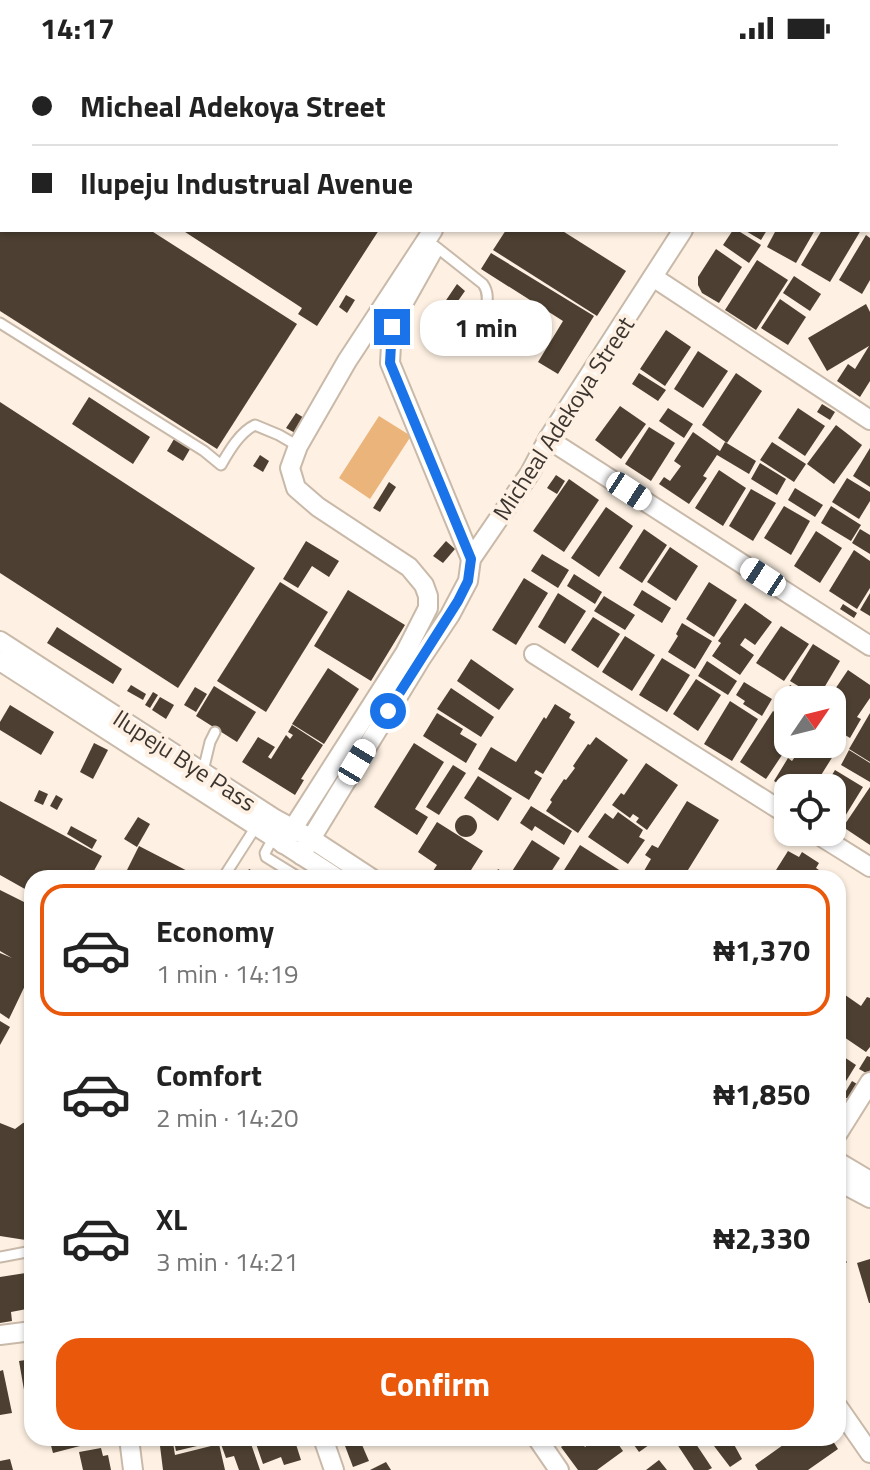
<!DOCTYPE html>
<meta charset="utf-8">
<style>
:root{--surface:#fff;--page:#f6f6f6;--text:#222;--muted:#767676;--line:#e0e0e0;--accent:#ea580c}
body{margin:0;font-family:"Titillium Web",sans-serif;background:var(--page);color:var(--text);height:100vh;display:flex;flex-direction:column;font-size:30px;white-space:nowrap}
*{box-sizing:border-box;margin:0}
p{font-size:26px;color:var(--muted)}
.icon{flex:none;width:44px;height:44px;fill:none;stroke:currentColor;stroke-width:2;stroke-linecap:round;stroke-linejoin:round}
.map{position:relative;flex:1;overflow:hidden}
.sheet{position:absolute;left:24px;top:814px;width:822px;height:576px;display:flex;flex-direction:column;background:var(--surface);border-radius:24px;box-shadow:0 2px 6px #0004}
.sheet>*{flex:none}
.top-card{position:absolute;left:0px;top:0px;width:870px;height:176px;box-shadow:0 2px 6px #0004;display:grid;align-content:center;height:176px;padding:0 32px;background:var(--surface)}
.needle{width:52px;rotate:55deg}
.buttons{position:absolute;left:774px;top:630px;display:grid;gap:16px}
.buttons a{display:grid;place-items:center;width:72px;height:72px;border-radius:16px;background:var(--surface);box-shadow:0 2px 6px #0004;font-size:40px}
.end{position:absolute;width:36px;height:36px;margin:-18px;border:10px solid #1a73e8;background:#fff;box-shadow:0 0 0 4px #fff}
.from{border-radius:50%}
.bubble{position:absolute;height:56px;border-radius:24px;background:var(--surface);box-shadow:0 2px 6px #0004;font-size:26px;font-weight:700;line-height:56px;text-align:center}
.car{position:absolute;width:24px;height:48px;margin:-24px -12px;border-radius:10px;box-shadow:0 0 6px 2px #0007;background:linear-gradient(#fff 24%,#345 0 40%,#fff 0 76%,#345 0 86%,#fff 0)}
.top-card b{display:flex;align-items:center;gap:28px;height:76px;font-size:30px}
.top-card b+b{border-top:2px solid var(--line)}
.top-card i{width:20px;height:20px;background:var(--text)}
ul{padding:14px 0 0;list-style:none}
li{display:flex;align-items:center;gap:24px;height:132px;margin:0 16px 12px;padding:0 16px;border:4px solid transparent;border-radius:24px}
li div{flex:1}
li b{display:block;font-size:30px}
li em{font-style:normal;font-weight:700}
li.on{border-color:var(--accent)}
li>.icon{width:72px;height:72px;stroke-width:1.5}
.cta{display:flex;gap:16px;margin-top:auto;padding:16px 32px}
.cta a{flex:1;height:92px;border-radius:24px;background:var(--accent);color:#fff;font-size:32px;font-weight:700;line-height:92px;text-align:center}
.status{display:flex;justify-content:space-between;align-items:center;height:56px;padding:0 40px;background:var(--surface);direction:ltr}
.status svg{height:22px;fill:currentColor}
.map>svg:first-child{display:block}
.green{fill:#ebb47a}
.building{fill:#4d4032}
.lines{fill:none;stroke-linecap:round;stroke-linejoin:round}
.lane-casing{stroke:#c9b9a9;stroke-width:13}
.street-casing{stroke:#c9b9a9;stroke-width:22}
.lane{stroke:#fff;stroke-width:9}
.street{stroke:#fff;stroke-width:18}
.route{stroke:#1a73e8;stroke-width:10}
.labels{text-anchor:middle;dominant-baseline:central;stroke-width:8;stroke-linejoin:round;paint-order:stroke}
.street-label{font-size:24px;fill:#3d3630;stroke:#fef1e3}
</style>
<div class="status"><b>14:17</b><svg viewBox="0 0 49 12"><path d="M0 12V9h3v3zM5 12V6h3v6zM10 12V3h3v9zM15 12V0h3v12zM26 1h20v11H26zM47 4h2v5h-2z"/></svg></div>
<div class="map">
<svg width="870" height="1414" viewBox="0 0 870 1414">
<rect width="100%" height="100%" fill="#fef1e3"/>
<path class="green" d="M379,360L411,380L370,443L339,422Z"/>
<g class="building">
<path d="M0,174H150L297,268L217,393L0,255Z"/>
<path d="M182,174H379L317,270L298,258L302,252Z"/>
<path d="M506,174H561L626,215L597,260L493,194Z"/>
<path d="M733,174H737L761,189L749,207L723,189Z"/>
<path d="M744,174H767L761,184Z"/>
<path d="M776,174H815L796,207L767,191Z"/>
<path d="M822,174H861L830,226L801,209Z"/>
<path d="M866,179L870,182V224L862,238L839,224Z"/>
<path d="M716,193L742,211L719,247L702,237L698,229V221Z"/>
<path d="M491,197L594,260L558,318L538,306L563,265L481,213Z"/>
<path d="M757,204L788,224L756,274L725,254Z"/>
<path d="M794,220L821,238L810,255L783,237Z"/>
<path d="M457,228L465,235L453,252L458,256L448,271L434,262Z"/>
<path d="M346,239L355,244L347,257L339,251Z"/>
<path d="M780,243L806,261L788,289L761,272Z"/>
<path d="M866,248L870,256V325L860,341L837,325L848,308L855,313L869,290L827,315L808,282Z"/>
<path d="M666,274L691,291L665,330L640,313Z"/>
<path d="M698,295L728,315L703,352L674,333Z"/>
<path d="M639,317L666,334L658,345L632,328Z"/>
<path d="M736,317L762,335L727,387L702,369Z"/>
<path d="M89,341L150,381L133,408L72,368Z"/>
<path d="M0,346L255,512L178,632L0,517Z"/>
<path d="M822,348L835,356L830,364L817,356Z"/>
<path d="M620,350L646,368L621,403L595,384Z"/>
<path d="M668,352L693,368L684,382L659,365Z"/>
<path d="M798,352L825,370L805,400L778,382Z"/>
<path d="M296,357L306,363L297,378L286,372Z"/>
<path d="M836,369L862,389L834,428L807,408Z"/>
<path d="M649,371L675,387L651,425L625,408Z"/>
<path d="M693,376L720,395L725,386L756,405L749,418L717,399L703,420L707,422L689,448L659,428L664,421L670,425L681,410L674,405Z"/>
<path d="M174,383L190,393L183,405L167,395Z"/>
<path d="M772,386L806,408L794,426L760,404Z"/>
<path d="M870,392V431L853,420Z"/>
<path d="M260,399L269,405L263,416L253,410Z"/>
<path d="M760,407L786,423L777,439L751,423Z"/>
<path d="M719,414L746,432L723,470L695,452Z"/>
<path d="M556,419L565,425L557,438L547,432Z"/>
<path d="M847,422L870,436V445L859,463L832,446Z"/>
<path d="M569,423L599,444L564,496L533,475Z"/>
<path d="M389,426L396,431L380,456L373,452Z"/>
<path d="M795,432L823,449L815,461L788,444Z"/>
<path d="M751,433L776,447L753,485L729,470Z"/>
<path d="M784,450L810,465L791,499L764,482Z"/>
<path d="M831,450L861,469L851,485L821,467Z"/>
<path d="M606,451L633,470L599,521L571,502Z"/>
<path d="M644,473L667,489L642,527L619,512Z"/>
<path d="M860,473L870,479V498L852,487Z"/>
<path d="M816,475L842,492L820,527L794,510Z"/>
<path d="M306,485L339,505L329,521L312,510L298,532L283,523Z"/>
<path d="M446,485L455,493L443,507L433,500Z"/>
<path d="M670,491L698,510L676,545L647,526Z"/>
<path d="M854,494L870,505V532L857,553L829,535Z"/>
<path d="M542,498L569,514L558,532L531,515Z"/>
<path d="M574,518L602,536L595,548L567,530Z"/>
<path d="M524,522L548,537L516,589L492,574Z"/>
<path d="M280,526L328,556L266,656L217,625Z"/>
<path d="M709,526L737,544L714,581L686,563Z"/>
<path d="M348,534L405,569L371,625L314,590Z"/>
<path d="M642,534L671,552L662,567L633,549Z"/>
<path d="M558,537L586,555L565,588L538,571Z"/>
<path d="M870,537V560L860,554Z"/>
<path d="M604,540L635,559L625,574L594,555Z"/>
<path d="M745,547L772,566L755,589L745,582L740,589L754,599L740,619L712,600L721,587L718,585Z"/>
<path d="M843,548L857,557L854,562L840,553Z"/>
<path d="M593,561L620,578L598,612L571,594Z"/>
<path d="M682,567L712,585L695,613L668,596L678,580L676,578Z"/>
<path d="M781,570L809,588L784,625L756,607Z"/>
<path d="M57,571L122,613L113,628L47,587Z"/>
<path d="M625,580L655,599L632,635L602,616Z"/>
<path d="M813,588L840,605L818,642L790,625Z"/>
<path d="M662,602L690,619L667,656L639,639Z"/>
<path d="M471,603L514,633L499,654L457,625Z"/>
<path d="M707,605L737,625L728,639L698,620Z"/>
<path d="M328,612L359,633L324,688L292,668Z"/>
<path d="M848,614L870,629V642L857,661L861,663L850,682L832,671V646L847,654L829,642Z"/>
<path d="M696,623L721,639L698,675L673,658Z"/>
<path d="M744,626L772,643L762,660L743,648L745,645L736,639Z"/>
<path d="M131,629L146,638L143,644L127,635Z"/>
<path d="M790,629L816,644H788V646L782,643Z"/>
<path d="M214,630L256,656L237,686L196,660Z"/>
<path d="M195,631L207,638L196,656L184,649Z"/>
<path d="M451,632L494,661L481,681L437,653Z"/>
<path d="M153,636L158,639L150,652L145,649Z"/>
<path d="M160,641L174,649L166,663L152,654Z"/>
<path d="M730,645L758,663L732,705L704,688Z"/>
<path d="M555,648L571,658L569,662L575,666L543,718L536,714L534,717L542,722L529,744L478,713L491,691L516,706L544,661L546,663Z"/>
<path d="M10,649L54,676L41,699L0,674V666Z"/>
<path d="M773,655L788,665V690L766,723L740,706Z"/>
<path d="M437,657L463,673L460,678L477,688L466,707L423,680Z"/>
<path d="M870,657V706L849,693Z"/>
<path d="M292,669L323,689L301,723L304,724L295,739L242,706L258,681L275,691L268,701L271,703L286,679L290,683L293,679L288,676Z"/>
<path d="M596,681L628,704L578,777L546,755L552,746L550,744L564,723L566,724L575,712L573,710L588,688L590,689Z"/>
<path d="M94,687L108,694L93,723L80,716Z"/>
<path d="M414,687L444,706L415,753L428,761L417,779L374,751Z"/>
<path d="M797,688H832L838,692L813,732H788V734L774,725L788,702L792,705L797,698L793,695Z"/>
<path d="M849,694L870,707V726L841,709Z"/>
<path d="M646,707L678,729L647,774L636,766L639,762L633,758L630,762L612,749L621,737L624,739Z"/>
<path d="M453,709L466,717L439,759L426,751Z"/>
<path d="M835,714L863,731L839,770L832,766V732H824Z"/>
<path d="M478,720L512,742L498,765L464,742Z"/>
<path d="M870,731V789L843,771Z"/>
<path d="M39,734L48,738L43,749L34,745Z"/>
<path d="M56,739L63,743L57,754L50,750Z"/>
<path d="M0,745L102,800L90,822H32V837L0,819Z"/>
<path d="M687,745L719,764L683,822H655L644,815L651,803L645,799L652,789L658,792Z"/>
<path d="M531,750L572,775L564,789L535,770L532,775L520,767Z"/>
<path d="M618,756L643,774L639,781L645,784L628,808L588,781L605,757L613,763Z"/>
<circle cx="466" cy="770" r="11"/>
<path d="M138,761L150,768L137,791L124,783Z"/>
<path d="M437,766L483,795L466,822H458L448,816L444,822L429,821L437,809L418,796Z"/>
<path d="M71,770L97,784L92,793L67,778Z"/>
<path d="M532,784L560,802L547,822H493L498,813L509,820Z"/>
<path d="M580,789L624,817L621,822H559Z"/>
<path d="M139,790L201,822H123Z"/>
<path d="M788,795L799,801L802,796L819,807L816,812L825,818L823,822H771Z"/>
<path d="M249,813L266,822H244Z"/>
<path d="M0,834L32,850V915L9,963L0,957V897L12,902L0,895Z"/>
<path d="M838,934L861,950L867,941L870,942V991L866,996L838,977Z"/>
<path d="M0,965L10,971L0,989Z"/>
<path d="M838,997L856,1009L838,1038Z"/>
<path d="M867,1000L870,1001V1014L868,1018L859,1013Z"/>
<path d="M852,1025L862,1031L853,1046L843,1040Z"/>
<path d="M841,1042L851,1048L842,1063L838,1060V1047Z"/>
<path d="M32,1065V1185L0,1180V1067L15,1073L23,1067Z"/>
<path d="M838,1197L847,1206L838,1215Z"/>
<path d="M870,1203V1247H869L857,1207Z"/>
<path d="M32,1216V1252L11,1256L12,1265L0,1267V1221Z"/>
<path d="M32,1303V1356L28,1357L19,1305Z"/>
<path d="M3,1314L12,1357L0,1359V1315Z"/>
<path d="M49,1382H107V1383L53,1397Z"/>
<path d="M159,1382H217L218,1385L176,1395L174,1385L161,1388Z"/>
<path d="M240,1382H249L260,1414H239L234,1400L226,1402L221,1388Z"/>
<path d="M254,1382H294L301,1404L284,1409L281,1401L263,1408Z"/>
<path d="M342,1382H359L369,1405L353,1411Z"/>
<path d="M589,1382H614L623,1395L597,1414H578L561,1391L572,1383L574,1387L579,1383L585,1391L591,1386Z"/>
<path d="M629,1382H659L639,1396Z"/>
<path d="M681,1382H692L712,1412L708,1414H694L675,1385Z"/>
<path d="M717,1382H727L729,1384L731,1383L742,1403L730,1411L711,1386Z"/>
<path d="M784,1382H831L838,1393L808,1414H758L755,1409L783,1389L780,1385Z"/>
<path d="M173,1387L175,1399L219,1388L225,1414H163L160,1390Z"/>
<path d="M101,1392L103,1400L108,1399L111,1414H83L79,1396Z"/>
<path d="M10,1403L13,1414H0V1405Z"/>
<path d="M659,1404L667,1414H646Z"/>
<path d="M386,1406L391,1414H370Z"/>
</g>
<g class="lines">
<g class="lane-casing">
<g id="lane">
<path d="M587,0L590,2"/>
<path d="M435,190L483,228C493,242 483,258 478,273"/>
<path d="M0,267L204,395L221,409C229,395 240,376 255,369L279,379L298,390"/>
<path d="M203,715L210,686L215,676"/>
<path d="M277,785L273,782L265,797L266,801L300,822"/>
<path d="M223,822L257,769"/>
<path d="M0,1201L32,1195"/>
</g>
</g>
<g class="street-casing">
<g id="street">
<path d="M545,2L546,0"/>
<path d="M788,2L789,0"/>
<path d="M868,127L870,128"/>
<path d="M432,196L400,253L392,271L390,307L471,503"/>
<path d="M653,221L870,364"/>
<path d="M548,383L870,590"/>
<path d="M0,585L275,763L310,782L371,822"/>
<path d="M534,598L788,759"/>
<path d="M0,605L337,822"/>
<path d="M814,776L870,811"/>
<path d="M283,788L405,597L428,552V540L424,529L409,511L318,451L296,432L290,412L298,390L347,305L433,174"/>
<path d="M301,799L420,604L450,559L468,525L471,503L530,417L548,383L683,174"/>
<path d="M838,1077L870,1026"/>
<path d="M838,1106L870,1125"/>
<path d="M838,1125L870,1142"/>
<path d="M0,1279L32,1275"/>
<path d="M838,1351L870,1397"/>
<path d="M129,1382L133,1414"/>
<path d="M323,1382L334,1414"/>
<path d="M537,1382L559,1414"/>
</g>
</g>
<use href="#lane" class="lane"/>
<use href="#street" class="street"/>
</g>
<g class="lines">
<path class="route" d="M388,655L458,545L468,525L471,503L390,307L392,271"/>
</g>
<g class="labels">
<g class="street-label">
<text transform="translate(563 362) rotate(-57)">Micheal Adekoya Street</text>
<text transform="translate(185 704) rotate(33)">Ilupeju Bye Pass</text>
</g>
</g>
</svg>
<div class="buttons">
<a><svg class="needle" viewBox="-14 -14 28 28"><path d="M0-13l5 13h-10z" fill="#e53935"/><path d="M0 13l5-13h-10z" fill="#767676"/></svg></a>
<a><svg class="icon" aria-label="locate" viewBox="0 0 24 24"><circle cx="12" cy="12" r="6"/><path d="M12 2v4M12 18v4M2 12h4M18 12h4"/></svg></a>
</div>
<i class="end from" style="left:388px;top:655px"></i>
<i class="end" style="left:392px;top:271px"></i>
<div class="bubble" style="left:420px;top:244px;width:132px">1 min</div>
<i class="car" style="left:629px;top:435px;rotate:123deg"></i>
<i class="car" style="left:763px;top:521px;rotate:303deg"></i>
<i class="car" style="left:357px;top:706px;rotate:31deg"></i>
<div class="top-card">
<b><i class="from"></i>Micheal Adekoya Street</b>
<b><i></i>Ilupeju Industrual Avenue</b>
</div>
<section class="sheet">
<ul>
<li class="on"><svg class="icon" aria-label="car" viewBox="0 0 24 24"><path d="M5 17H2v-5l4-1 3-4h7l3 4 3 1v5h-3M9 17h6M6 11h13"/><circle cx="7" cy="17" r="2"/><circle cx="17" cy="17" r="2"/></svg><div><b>Economy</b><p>1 min · 14:19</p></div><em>₦1,370</em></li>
<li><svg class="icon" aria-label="car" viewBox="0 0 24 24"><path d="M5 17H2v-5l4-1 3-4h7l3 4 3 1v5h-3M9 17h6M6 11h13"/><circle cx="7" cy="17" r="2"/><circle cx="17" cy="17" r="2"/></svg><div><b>Comfort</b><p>2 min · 14:20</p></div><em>₦1,850</em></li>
<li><svg class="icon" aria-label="car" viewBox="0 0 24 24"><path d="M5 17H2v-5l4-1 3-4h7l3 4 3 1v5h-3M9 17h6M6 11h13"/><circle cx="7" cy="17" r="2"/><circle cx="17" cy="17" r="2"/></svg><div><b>XL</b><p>3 min · 14:21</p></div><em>₦2,330</em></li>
</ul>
<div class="cta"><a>Confirm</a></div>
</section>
</div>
